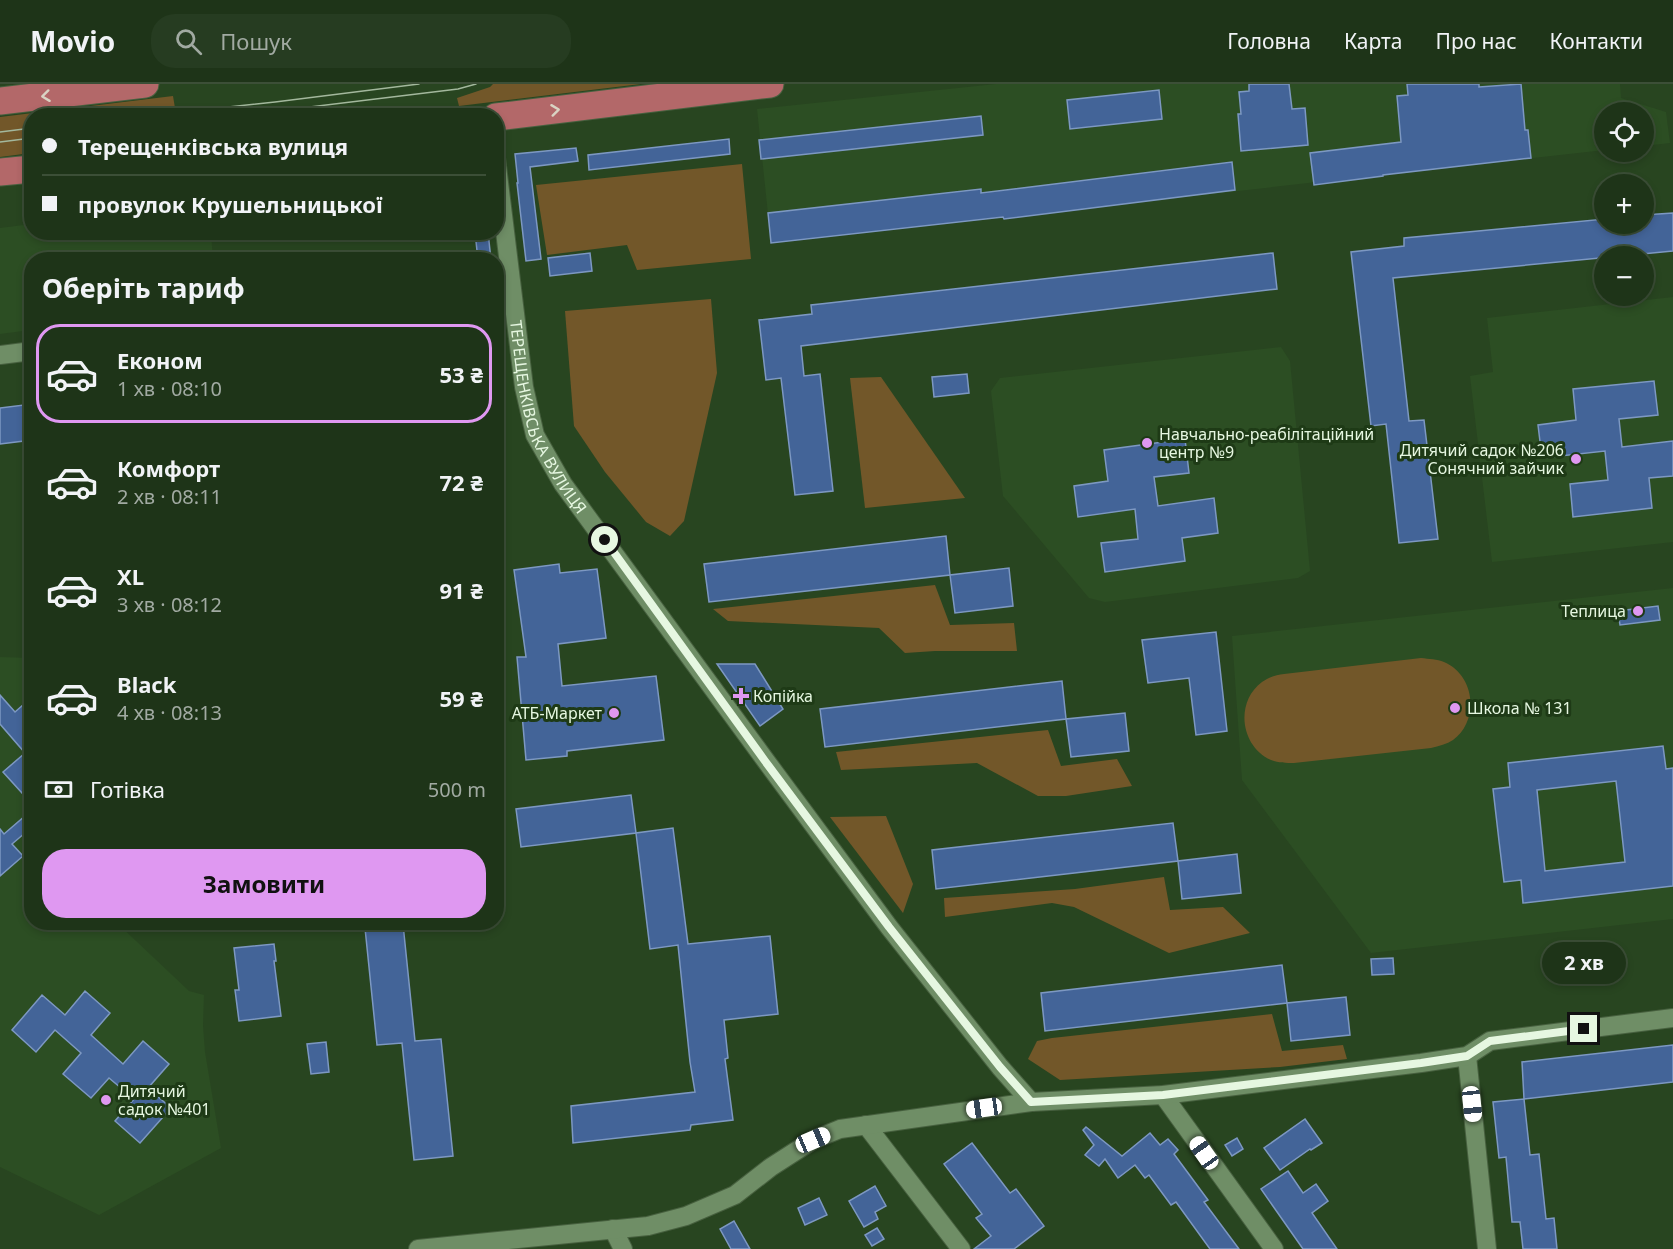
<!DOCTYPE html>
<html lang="uk">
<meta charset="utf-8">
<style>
:root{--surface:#1e3418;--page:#263c21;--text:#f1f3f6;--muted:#a1aaa2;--line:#3c4f37;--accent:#df98f1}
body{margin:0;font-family:"Noto Sans",sans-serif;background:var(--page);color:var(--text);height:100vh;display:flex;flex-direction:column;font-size:22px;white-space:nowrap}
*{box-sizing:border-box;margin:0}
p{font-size:20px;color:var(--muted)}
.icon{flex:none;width:33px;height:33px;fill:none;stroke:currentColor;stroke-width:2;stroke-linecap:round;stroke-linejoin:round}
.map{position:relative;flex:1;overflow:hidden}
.sheet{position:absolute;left:24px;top:168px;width:480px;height:678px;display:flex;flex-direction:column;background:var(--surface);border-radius:24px;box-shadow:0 3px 9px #0003,0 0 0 2px var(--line)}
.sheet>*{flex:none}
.hud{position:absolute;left:24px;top:24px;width:480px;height:132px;border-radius:24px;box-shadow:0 3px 9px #0003,0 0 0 2px var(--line);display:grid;align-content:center;height:132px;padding:0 18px;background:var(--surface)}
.fabs{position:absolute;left:1594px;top:18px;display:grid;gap:12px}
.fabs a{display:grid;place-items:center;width:60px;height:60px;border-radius:50%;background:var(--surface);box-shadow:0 3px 9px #0003,0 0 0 2px var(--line);font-size:30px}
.end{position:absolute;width:27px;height:27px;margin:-14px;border:8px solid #e6f7e1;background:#111;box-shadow:0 0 0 3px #111}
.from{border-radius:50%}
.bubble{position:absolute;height:42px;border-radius:21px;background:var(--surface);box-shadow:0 3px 9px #0003,0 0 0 2px var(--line);font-size:20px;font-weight:700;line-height:42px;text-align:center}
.car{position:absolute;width:18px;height:36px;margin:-18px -9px;border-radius:8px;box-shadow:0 0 4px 2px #0007;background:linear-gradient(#fff 24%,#345 0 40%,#fff 0 76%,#345 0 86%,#fff 0)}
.hud b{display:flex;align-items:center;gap:21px;height:57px;font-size:22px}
.hud b+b{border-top:2px solid var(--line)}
.hud i{width:15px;height:15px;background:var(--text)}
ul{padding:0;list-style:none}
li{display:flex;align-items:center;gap:18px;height:99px;margin:0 12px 9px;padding:0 6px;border:3px solid transparent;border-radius:24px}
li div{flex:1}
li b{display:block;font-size:22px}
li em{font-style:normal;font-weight:700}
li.active{border-color:var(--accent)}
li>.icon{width:54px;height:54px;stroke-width:1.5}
h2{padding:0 18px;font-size:27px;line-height:72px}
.pay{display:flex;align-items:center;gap:15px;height:66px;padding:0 18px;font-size:22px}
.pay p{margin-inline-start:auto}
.cta{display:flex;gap:12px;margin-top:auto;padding:12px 18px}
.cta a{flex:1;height:69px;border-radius:24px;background:var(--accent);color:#111;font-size:24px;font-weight:700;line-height:69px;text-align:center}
header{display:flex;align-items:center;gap:36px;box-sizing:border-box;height:84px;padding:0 30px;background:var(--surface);border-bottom:2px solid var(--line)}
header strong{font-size:28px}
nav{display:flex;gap:33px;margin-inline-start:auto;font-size:21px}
.search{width:420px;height:54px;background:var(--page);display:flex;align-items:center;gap:15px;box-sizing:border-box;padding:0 21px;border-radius:24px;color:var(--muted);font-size:22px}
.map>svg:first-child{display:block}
.built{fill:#2c4e23}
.green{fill:#725729}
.building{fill:#436498;stroke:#7d98c2;stroke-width:1.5;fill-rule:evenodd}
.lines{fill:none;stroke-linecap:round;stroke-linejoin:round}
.minor-casing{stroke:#47603f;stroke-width:20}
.highway-casing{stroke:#47603f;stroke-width:29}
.minor{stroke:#6f8e66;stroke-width:18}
.highway{stroke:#b36869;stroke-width:27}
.tram{stroke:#a3b89d;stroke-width:1.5}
.oneway{stroke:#d9d3c3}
.route{stroke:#e6f7e1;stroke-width:8}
.poi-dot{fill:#df98f1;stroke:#1e3a16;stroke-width:2}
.labels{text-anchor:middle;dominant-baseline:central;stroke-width:6;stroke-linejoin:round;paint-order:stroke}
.street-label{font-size:16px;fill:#e6f7e1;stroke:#1e3a16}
.poi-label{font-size:16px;fill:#e6f7e1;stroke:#1e3a16;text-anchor:start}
</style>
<header>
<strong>Movio</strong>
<div class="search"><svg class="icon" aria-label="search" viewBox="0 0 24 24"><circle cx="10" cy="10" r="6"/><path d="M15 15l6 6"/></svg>Пошук</div>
<nav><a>Головна</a><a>Карта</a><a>Про нас</a><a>Контакти</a></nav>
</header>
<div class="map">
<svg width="1673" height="1165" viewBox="0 0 1673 1165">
<rect width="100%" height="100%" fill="#284520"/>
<g class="built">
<path d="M996,0H1620L1621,14L1666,28L1670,59L1644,62V28H1605V66L771,159L757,25Z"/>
<path d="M31,140L32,148L211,149L213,175L32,176L31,246L0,250V144Z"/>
<path d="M1673,213V458L1492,478L1470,292L1493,288L1487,234Z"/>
<path d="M1281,263L1290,277L1310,487L1298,494L1105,518L1089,514L1003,412L991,307L1000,294Z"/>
<path d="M1673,504V835L1371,869L1242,696L1232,552Z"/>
<path d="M0,573L31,574L32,838L117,839L189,907L204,911L203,941L205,968L221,1064L99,1131L0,1083Z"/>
</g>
<g class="green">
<path d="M493,0H641L459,22L457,14L490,3Z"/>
<path d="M173,12L175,24L104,32H32L31,69L0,73V33Z"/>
<path d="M742,80L751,175L637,186L627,161L547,171L536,101Z"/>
<path d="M711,215L717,289L684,437L670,452L646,438L605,388L574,342L565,227Z"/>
<path d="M881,293L965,414L865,424L850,294Z"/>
<path d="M935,501L950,541L1014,539L1017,567H935L905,569L879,544L728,537L713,525Z"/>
<path d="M1421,574C1429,575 1437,575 1444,578C1475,591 1480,636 1453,656C1447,660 1439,662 1431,664L1294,679C1286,679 1279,679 1271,676C1240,662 1235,618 1262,598C1269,593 1276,591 1284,590Z"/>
<path d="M1048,646L1061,682L1117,675L1132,702L1066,712H1038L977,679L841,686L836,668Z"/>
<path d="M886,732L913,800L903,829L830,733Z"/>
<path d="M1164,793L1170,826L1223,823L1250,849L1169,869L1074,823L1052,819L945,833L944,814L1075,805Z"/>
<path d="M1272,930L1282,967L1343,961L1347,975L1280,983L1060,996L1028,975L1037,957L1052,954Z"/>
</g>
<g class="building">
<path d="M1249,0H1289L1292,25L1305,24L1308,61L1241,67L1238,30H1241L1239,8L1249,7Z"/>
<path d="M1407,0H1479V3L1521,0L1525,46H1528L1531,74L1383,91V92L1314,101L1310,69L1401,58L1397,12L1408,11Z"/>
<path d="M1159,6L1162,35L1070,45L1067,16Z"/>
<path d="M981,32L983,51L761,75L759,56Z"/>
<path d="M729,55L730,70L589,86L588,71Z"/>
<path d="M576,64L578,77L530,83L541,175L526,177L517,99H518L515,70Z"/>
<path d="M1232,78L1235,106L1004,135L1003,133L771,159L768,129L981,105V109Z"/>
<path d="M1673,129V167L1393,194L1409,337L1424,336L1438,455L1399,459L1386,340L1371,342L1351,168L1404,162V154L1605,135V140H1644V131Z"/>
<path d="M475,148H488L491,176H478Z"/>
<path d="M590,169L592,187L550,192L548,174Z"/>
<path d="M1273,169L1277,205L801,262L804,292L820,290L833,407L795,411L781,294L766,296L759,236L812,230L811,221L820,220Z"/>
<path d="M967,290L969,309L934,313L932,293Z"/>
<path d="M1654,297L1658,331L1619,335L1622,363L1673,357V392L1649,394L1652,424L1573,433L1570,400L1608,396L1605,367L1542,374L1538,341L1576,336L1573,305Z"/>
<path d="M32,320V356L0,360V324Z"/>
<path d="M1185,355L1189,389L1154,393L1158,422L1214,414L1218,449L1182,454L1185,477L1105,488L1101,459L1138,455L1135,425L1078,433L1074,402L1108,397L1104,366Z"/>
<path d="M946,452L950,491L709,518L704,480Z"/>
<path d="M559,480L560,489L597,485L606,554L558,560L562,602L656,592L664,656L567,667V672L526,676L517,573H526L514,486Z"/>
<path d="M1009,484L1013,522L955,529L950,491Z"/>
<path d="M1658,522L1660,536L1620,541L1618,527Z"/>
<path d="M1216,548L1227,647L1196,651L1189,594L1148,599L1142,556Z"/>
<path d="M717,580H755L783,625L760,642Z"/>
<path d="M1062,597L1066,635L825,663L820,625Z"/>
<path d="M0,611L15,628L32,613V720L3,688L25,669L0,640Z"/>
<path d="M1125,629L1129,667L1071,673L1066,635Z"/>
<path d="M1663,662L1666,685L1673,684V802L1523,819L1521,796L1504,798L1499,757L1493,705L1510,703L1508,679ZM1616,697L1625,778L1545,787L1537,706Z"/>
<path d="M631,711L636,749L521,763L516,725Z"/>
<path d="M32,726V743L12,760L23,772L0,792V745L4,750Z"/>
<path d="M1173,739L1178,777L936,805L932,766Z"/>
<path d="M673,744L688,860L770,852L778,930L724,936L728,974L725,975L733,1036L691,1041L690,1046L573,1059L571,1022L695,1008L690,978L678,861L650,865L636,749Z"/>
<path d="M1237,770L1241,809L1182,815L1178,777Z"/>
<path d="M403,840L415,957L441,955L453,1072L414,1076L402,959L377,961L365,844Z"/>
<path d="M274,860L276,877H274L281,932L239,937L235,906H239L234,864Z"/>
<path d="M1393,874L1394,890L1372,891L1371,875Z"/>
<path d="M1282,881L1287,919L1045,947L1041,909Z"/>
<path d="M85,907L110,929L91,951L123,980L143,957L169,980L148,1004L171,1024L140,1059L115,1037L134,1015L109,994L91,1014L63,990L81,969L55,946L36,968L12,946L42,911L65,931Z"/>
<path d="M1346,913L1350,951L1291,957L1287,919Z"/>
<path d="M326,958L329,988L311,990L307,960Z"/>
<path d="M1673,961V998L1524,1015L1522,978Z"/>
<path d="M1524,1015L1530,1071L1539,1070L1546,1135L1554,1134L1557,1165H1523L1520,1138H1512L1506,1073L1499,1074L1493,1018Z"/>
<path d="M1305,1035L1322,1059L1311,1066L1310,1065L1280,1086L1264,1064Z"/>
<path d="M1086,1043L1122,1072L1150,1049L1160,1061L1168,1055L1178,1066L1174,1070L1208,1116L1204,1118L1239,1165H1210L1176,1118L1171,1121L1149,1091L1145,1094L1135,1081L1118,1094L1105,1075L1099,1082L1085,1071L1094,1061L1083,1046Z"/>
<path d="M1237,1054L1243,1065L1232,1072L1225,1061Z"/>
<path d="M972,1059L1010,1109L1016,1105L1044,1142L1014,1165H974L991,1152L976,1134L982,1130L944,1080Z"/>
<path d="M1288,1087L1303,1109L1316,1100L1328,1117L1312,1129L1337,1165H1303L1261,1105Z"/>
<path d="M875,1102L886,1122L875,1128L878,1135L864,1143L849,1117Z"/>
<path d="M819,1114L827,1131L805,1141L798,1124Z"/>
<path d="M734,1137L750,1165H731L720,1145Z"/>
<path d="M877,1144L884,1155L872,1162L865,1151Z"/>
</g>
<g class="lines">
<g class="minor-casing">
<g id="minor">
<path id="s1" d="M496,74L524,303L535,351L563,400L766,677L889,843L1000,983L1031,1018"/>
<path d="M0,271L32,267"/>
<path d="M1467,972L1487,1165"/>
<path d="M1163,1011L1274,1165"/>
<path d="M866,1041L961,1165"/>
<path d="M613,1145L623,1165"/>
<path d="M418,1165L648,1142L686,1132L735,1111L771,1083L813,1056L840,1045L1031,1018L1163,1011L1421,979L1467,972L1490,957L1673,934"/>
</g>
</g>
<g class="highway-casing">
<g id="highway">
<path d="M0,17L145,0"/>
<path d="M496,33L770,0"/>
<path d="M0,88L32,85"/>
</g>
</g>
<use href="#minor" class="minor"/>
<use href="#highway" class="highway"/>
<g class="tram">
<path d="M145,32L275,18L419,0"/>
<path d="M236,32L458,5L476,0"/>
<path d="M0,48L32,44"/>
<path d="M0,58L32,54"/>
</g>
</g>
<defs><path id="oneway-chevron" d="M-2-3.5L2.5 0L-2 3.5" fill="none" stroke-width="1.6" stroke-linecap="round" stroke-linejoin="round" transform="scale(1.5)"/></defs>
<g class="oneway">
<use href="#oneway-chevron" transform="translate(46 12) rotate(173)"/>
<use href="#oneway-chevron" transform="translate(555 26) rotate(-7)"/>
</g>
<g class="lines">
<path class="route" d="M605,456L765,677L889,843L1000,983L1031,1018L1163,1011L1421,979L1467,972L1490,957L1584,945"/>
</g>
<g class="poi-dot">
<circle cx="1147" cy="359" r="6"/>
<circle cx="1576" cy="375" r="6"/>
<circle cx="1638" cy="527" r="6"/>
<path d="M738 603h6v6h6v6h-6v6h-6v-6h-6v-6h6z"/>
<circle cx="1455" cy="624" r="6"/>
<circle cx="614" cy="629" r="6"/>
<circle cx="106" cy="1016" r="6"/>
</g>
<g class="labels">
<g class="street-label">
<text stroke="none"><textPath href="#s1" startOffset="267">ТЕРЕЩЕНКІВСЬКА ВУЛИЦЯ</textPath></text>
</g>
<g class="poi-label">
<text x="1159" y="350">Навчально-реабілітаційний<tspan x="1159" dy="18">центр №9</tspan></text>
<text x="1564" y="366" text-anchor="end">Дитячий садок №206<tspan x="1564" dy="18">Сонячний зайчик</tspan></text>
<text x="1626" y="527" text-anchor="end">Теплица</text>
<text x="753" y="612">Копійка</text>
<text x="1467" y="624">Школа № 131</text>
<text x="602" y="629" text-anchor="end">АТБ-Маркет</text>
<text x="118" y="1007">Дитячий<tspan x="118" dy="18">садок №401</tspan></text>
</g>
</g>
</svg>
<div class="fabs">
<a><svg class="icon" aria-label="locate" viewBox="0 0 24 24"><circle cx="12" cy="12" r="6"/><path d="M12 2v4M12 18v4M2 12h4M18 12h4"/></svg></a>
<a>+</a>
<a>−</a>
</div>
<i class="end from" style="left:605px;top:456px"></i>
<i class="end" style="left:1584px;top:945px"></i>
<div class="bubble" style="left:1542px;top:858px;width:84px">2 хв</div>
<i class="car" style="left:1472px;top:1020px;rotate:174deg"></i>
<i class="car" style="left:984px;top:1024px;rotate:262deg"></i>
<i class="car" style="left:813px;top:1056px;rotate:67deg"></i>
<i class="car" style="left:1204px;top:1069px;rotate:325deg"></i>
<div class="hud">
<b><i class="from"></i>Терещенківська вулиця</b>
<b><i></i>провулок Крушельницької</b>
</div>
<section class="sheet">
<h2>Оберіть тариф</h2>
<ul>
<li class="active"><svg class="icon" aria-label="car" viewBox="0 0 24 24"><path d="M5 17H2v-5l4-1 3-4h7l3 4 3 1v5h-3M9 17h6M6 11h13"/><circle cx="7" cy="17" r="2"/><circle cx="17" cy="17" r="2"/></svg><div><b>Економ</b><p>1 хв · 08:10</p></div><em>53 ₴</em></li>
<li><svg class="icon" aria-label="car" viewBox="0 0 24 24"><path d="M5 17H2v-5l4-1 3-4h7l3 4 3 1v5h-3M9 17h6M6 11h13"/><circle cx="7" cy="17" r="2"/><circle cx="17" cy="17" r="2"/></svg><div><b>Комфорт</b><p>2 хв · 08:11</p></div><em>72 ₴</em></li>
<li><svg class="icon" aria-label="car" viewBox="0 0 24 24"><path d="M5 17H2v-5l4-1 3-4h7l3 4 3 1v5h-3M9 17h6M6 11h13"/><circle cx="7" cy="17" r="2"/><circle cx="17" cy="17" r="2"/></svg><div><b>XL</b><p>3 хв · 08:12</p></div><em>91 ₴</em></li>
<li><svg class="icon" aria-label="car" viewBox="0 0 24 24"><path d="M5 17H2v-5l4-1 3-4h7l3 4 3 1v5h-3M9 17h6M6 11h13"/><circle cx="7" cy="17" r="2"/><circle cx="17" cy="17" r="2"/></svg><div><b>Black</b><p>4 хв · 08:13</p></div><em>59 ₴</em></li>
</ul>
<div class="pay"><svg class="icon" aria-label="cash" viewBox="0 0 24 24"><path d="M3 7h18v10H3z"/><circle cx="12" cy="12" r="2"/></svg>Готівка<p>500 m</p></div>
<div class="cta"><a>Замовити</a></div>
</section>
</div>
